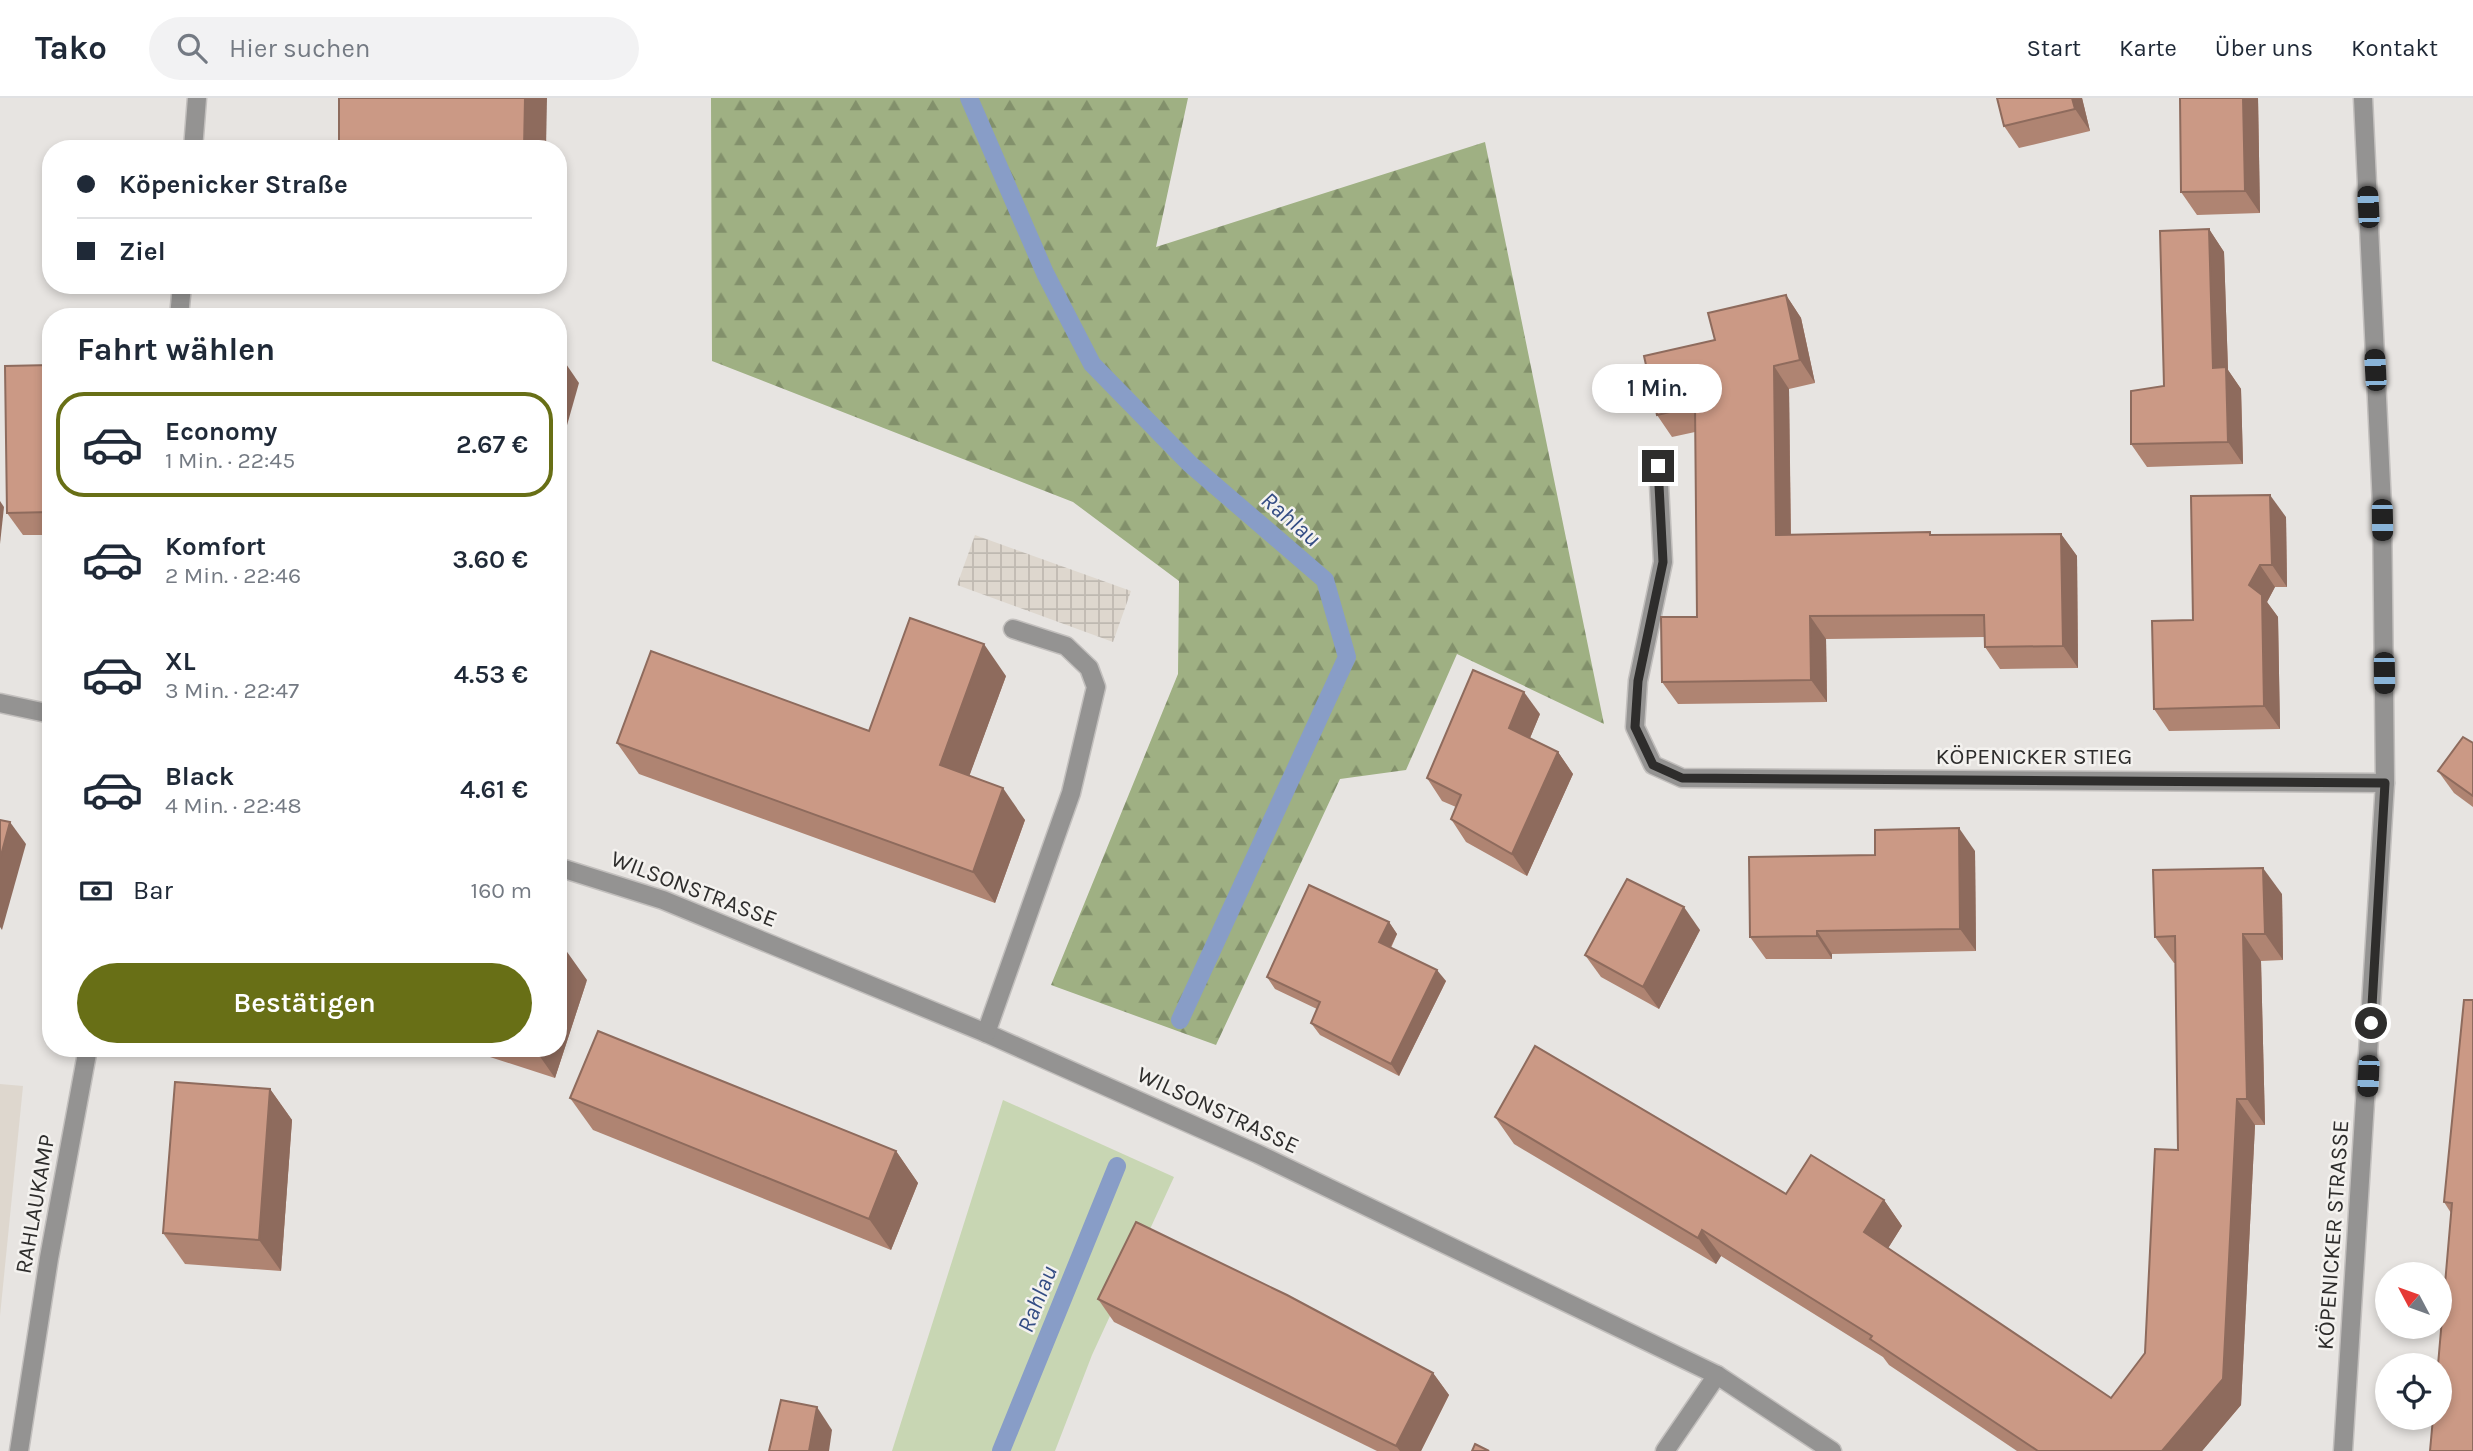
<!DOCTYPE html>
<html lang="de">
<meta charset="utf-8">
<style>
:root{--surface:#fff;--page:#f2f2f3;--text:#1f2937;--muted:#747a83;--line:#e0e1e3;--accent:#686f16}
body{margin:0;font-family:Karla,sans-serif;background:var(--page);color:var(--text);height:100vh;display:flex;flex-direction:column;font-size:26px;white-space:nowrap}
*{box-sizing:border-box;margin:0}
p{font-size:23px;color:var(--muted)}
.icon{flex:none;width:38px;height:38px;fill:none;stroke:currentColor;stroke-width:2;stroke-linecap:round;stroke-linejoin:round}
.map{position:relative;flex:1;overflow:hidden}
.details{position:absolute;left:42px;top:210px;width:525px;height:749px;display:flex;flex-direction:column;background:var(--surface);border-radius:28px;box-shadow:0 4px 10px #0003}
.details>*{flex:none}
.banner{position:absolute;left:42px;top:42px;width:525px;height:154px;border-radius:28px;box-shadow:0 4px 10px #0003;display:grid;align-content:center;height:154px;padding:0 35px;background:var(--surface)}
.needle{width:46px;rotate:311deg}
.buttons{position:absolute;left:2375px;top:1164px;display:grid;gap:14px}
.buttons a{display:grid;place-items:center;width:77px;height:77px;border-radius:50%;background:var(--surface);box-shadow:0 4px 10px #0003;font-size:35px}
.end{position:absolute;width:32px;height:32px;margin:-16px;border:9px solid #2e2d2c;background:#fff;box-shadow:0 0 0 4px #fff}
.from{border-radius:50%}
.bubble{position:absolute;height:49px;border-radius:24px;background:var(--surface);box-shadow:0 4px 10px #0003;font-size:23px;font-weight:600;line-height:49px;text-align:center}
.car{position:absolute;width:21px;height:42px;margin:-21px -10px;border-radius:9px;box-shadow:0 0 5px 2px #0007;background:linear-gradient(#222 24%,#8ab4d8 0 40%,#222 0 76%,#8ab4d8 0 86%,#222 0)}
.banner b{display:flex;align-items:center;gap:24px;height:66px;font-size:26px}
.banner b+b{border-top:2px solid var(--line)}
.banner i{width:18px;height:18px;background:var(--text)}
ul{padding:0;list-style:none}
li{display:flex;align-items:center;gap:21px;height:105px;margin:0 14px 10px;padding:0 21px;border:4px solid transparent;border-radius:28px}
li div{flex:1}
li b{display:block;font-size:26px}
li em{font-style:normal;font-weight:600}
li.selected{border-color:var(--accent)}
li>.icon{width:63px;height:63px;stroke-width:1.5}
h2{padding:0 35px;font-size:32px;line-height:84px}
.pay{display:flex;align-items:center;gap:18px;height:77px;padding:0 35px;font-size:26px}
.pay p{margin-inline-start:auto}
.button{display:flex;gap:14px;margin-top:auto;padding:14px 35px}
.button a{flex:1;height:80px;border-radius:42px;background:var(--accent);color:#fff;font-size:28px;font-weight:600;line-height:80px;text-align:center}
header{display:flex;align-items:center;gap:42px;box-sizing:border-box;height:98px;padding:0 35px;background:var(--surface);border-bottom:2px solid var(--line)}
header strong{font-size:33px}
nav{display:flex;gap:38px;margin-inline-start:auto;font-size:24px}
.search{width:490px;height:63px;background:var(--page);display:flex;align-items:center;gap:18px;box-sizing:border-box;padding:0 24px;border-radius:38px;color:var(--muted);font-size:26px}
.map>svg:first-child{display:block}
.built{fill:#ded7ce}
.industrial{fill:url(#industrial-grid)}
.forest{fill:url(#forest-firs)}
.green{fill:#c8d6b3}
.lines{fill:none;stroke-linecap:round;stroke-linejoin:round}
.stream{stroke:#889dc7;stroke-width:18}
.minor-casing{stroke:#c2bfbd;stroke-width:21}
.minor{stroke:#949392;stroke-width:18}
.wall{fill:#af8472}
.shaded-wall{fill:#8e6b5d}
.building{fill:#cb9985;stroke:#8e6b5d;stroke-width:2}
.route{stroke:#2e2d2c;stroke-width:9}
.labels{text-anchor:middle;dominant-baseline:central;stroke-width:5;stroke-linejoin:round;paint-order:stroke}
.street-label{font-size:23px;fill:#2e2d2c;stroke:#f4f2ef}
.water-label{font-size:24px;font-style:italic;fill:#344d84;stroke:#f4f2ef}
</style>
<header>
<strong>Tako</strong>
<div class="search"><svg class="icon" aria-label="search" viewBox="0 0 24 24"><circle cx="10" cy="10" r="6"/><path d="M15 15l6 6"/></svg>Hier suchen</div>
<nav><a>Start</a><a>Karte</a><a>Über uns</a><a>Kontakt</a></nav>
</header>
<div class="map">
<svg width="2473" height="1353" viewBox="0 0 2473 1353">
<defs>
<pattern id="industrial-grid" width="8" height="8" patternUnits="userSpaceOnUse" patternTransform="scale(1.75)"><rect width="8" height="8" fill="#ded7ce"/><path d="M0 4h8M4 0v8" fill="none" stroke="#bfb9b1"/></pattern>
<pattern id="forest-firs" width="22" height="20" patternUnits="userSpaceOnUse" patternTransform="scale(1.75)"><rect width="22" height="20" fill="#9fb083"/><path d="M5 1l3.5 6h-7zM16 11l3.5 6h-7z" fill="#82906b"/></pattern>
</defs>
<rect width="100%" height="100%" fill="#e7e4e1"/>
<path class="built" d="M0,986L23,988L0,1218Z"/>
<path class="industrial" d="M975,437L1131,493L1113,544L957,487Z"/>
<path class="forest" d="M711,0H1188L1156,149L1485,44L1604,626L1457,556L1406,672L1340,681L1216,947L1051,887L1178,576L1179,483L1073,404L712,263Z"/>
<path class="green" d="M1003,1002L1174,1079L1092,1257L1055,1353H892Z"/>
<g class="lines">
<g class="stream">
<path d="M969,0L1045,175L1092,266L1190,366L1325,482L1347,559L1180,922"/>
<path d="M1001,1353L1117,1068"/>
</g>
<g class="minor-casing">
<g id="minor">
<path d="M193,51L197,0"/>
<path d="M179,219L182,187"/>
<path d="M1658,367L1663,464L1638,583L1635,629L1653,667L1682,680L2385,685"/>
<path d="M0,605L51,616"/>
<path d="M558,769L663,802L986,935L1258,1056L1717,1277L1832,1353"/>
<path d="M986,935L1071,695L1096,589L1089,570L1066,548L1013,531"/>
<path d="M19,1353L49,1160L88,950"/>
<path d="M1665,1353L1717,1277"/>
<path d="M2343,1353L2385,685L2382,408L2363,0"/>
</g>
</g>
<use href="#minor" class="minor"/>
</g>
<g class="wall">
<path d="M339,0L546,51H343L339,44Z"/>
<path d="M2082,0L2090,33L2019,50L2004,28Z"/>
<path d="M2172,0H2258L2260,115L2197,117L2181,94L2180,0Z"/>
<path d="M2209,131L2224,154L2228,272L2241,291L2243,366L2147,369L2131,346L2164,288Z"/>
<path d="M1786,197L1801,220L1815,285L1789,291L1791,437H1932L2061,436L2077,458L2078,570L2000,571L1985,549V539L1826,541L1827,604L1678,606L1662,584L1697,519L1695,334L1672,339L1657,317L1715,242Z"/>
<path d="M51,267V437H23L7,415Z"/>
<path d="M2286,419L2287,489H2275L2267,504L2278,519L2280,631L2169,633L2154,611Z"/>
<path d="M1006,578L969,678L1025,722L995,805L639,676L617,645L869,633Z"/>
<path d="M1540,616L1530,640L1558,654L1573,676L1527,778L1466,744L1451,721L1456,709L1442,703L1427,680Z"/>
<path d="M2473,645V709L2454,695L2438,673Z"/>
<path d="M1975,753L1976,853L1832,856V861H1766L1750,839L1875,757Z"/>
<path d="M2282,796L2283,862L2261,863L2265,1027H2255L2241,1307L2202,1353H2017L1889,1267L1883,1259L1721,1158L1716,1166L1514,1046L1495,1019L1786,1096L1884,1102L1902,1128L1888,1150L2111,1300L2145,1255L2178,1052L2175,865H2174L2155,839Z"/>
<path d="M1389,824L1397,836L1391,850L1446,883L1399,978L1320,937L1311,925L1317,911L1275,891L1267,879Z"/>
<path d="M1700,832L1659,911L1601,879L1585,857Z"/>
<path d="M587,882L555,980L462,950H558Z"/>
<path d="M2464,902L2451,1115L2444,1104Z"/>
<path d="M270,991L292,1022L281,1173L185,1166L163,1135Z"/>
<path d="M570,1000L896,1053L918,1085L891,1152L593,1032Z"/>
<path d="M1098,1201L1433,1275L1449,1297L1421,1353H1377L1114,1224Z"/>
</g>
<g class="shaded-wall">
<path d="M525,0H547L546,51H524Z"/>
<path d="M2072,0H2082L2090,33L2075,11Z"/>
<path d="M2243,0H2258L2260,115L2245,93Z"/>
<path d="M2209,131L2224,154L2228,272L2241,291L2243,366L2228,344L2213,270Z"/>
<path d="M1786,197L1801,220L1815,285L1800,262Z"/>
<path d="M564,263L579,285L558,359V283Z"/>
<path d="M1774,268L1789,291L1791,460L1776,437Z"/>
<path d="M2270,397L2286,419L2287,489L2272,467Z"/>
<path d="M0,403L4,409L0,446Z"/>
<path d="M2061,436L2077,458L2078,570L2063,548Z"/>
<path d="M2260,467L2275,489L2267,504L2278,519L2280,631L2264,608L2249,487Z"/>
<path d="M1810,518L1826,541L1827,604L1811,582Z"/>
<path d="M984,546L1006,578L962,698L940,667Z"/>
<path d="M1524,594L1540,616L1525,652L1509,630Z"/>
<path d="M1558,654L1573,676L1527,778L1512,756Z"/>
<path d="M1003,690L1025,722L995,805L973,774Z"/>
<path d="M10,724L26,746L2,832L0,829V761Z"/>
<path d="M1959,730L1975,753L1976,853L1960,831Z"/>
<path d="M2263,770L2282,796L2283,862L2265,836Z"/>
<path d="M1684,809L1700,832L1659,911L1643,889Z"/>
<path d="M1389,824L1397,836L1387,856L1379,844Z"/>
<path d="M1817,833L1832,856V861L1817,838Z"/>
<path d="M2243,836L2261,863L2265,1027L2247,1001Z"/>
<path d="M565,851L587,882L555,980L534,950H558V871Z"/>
<path d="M1437,872L1446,883L1399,978L1391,966Z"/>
<path d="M270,991L292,1022L281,1173L259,1142Z"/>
<path d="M2237,1001L2255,1027L2241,1307L2202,1353H2162Z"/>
<path d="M896,1053L918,1085L891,1152L869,1121Z"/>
<path d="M1884,1102L1902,1128L1882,1160L1864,1134Z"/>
<path d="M1702,1132L1721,1158L1716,1166L1698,1140Z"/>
<path d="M1433,1275L1449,1297L1421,1353H1400L1396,1348Z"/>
<path d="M817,1309L832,1332L829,1353H809Z"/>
</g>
<g class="building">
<path d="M339,0H525L524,51H419V45L339,44Z"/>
<path d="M1997,0H2072L2075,11L2004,28Z"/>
<path d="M2180,0H2243L2245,93L2181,94Z"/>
<path d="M2209,131L2213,270L2226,269L2228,344L2131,346V293L2164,288L2160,133Z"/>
<path d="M1786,197L1800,262L1774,268L1776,437L1930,434V437L2061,436L2063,548L1985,549L1984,517L1810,518L1811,582L1662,584L1661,519H1697L1695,308L1657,317L1644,258L1715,242L1708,215Z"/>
<path d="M558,261L564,263L558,283Z"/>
<path d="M51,267V414L7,415L5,268Z"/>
<path d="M2270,397L2272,467H2260L2249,487L2262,497L2264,608L2154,611L2152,523L2193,522L2191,398Z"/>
<path d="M910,520L984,546L940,667L1003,690L973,774L617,645L651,553L869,633Z"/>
<path d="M1473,572L1524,594L1509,630L1558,654L1512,756L1451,721L1461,697L1427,680Z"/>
<path d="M2463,639L2473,645V698L2438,673Z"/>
<path d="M0,722L10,724L0,761Z"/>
<path d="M1959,730L1960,831L1817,833V838L1750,839L1749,759L1875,757V732Z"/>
<path d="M2263,770L2265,836H2243L2247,1001H2237L2223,1281L2162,1353H2038L1870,1241L1872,1238L1702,1132L1698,1140L1495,1019L1535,948L1786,1096L1811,1057L1884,1102L1864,1134L2111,1300L2145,1255L2155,1051L2178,1052L2175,838L2155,839L2153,772Z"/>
<path d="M1627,781L1684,809L1643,889L1585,857Z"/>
<path d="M1309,787L1389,824L1379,844L1437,872L1391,966L1311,925L1320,904L1267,879Z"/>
<path d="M558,849L565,851L558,871Z"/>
<path d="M2464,902H2473V1353H2430L2433,1320H2440V1267H2438L2452,1105L2444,1104Z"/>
<path d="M598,933L896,1053L869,1121L570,1000Z"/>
<path d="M175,984L270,991L259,1142L163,1135Z"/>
<path d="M1136,1124L1287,1197L1433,1275L1396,1348L1098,1201Z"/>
<path d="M781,1302L817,1309L809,1353H769Z"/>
<path d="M1475,1346L1489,1353H1472Z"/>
</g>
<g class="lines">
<path class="route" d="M1658,368L1663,464L1638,583L1635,629L1653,667L1682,680L2385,685L2371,925"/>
</g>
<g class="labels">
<g class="street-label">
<text x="2034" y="658">KÖPENICKER STIEG</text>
<text transform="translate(694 791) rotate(21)">WILSONSTRASSE</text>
<text transform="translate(1218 1012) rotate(25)">WILSONSTRASSE</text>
<text transform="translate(35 1106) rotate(-80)">RAHLAUKAMP</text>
<text transform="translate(2333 1137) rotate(-86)">KÖPENICKER STRASSE</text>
</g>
<g class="water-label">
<text transform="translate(1291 421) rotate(41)">Rahlau</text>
<text transform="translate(1037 1201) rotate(-68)">Rahlau</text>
</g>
</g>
</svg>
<div class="buttons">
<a><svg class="needle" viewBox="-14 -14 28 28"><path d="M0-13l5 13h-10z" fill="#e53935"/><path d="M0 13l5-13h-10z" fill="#747a83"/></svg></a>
<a><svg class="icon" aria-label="locate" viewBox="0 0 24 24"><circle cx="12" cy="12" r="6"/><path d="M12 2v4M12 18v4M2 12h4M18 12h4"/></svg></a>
</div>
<i class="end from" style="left:2371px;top:925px"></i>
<i class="end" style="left:1658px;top:368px"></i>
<div class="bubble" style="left:1592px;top:266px;width:130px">1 Min.</div>
<i class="car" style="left:2368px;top:109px;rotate:357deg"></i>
<i class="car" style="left:2375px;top:272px;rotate:357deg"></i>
<i class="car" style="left:2382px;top:422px;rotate:179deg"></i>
<i class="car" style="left:2384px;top:575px;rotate:179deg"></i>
<i class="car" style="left:2368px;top:978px;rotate:183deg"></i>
<div class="banner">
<b><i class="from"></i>Köpenicker Straße</b>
<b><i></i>Ziel</b>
</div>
<section class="details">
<h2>Fahrt wählen</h2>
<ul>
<li class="selected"><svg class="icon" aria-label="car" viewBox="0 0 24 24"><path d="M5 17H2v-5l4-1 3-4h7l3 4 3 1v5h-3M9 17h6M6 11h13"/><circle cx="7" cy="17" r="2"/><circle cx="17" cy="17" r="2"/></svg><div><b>Economy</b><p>1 Min. · 22:45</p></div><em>2.67 €</em></li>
<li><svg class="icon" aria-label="car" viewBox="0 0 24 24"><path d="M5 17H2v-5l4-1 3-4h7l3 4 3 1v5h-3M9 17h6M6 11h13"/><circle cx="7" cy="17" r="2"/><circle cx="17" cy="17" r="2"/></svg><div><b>Komfort</b><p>2 Min. · 22:46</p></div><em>3.60 €</em></li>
<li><svg class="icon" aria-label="car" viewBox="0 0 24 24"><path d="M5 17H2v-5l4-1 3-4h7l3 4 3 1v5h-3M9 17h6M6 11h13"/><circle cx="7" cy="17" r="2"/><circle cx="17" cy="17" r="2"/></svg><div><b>XL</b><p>3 Min. · 22:47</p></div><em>4.53 €</em></li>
<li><svg class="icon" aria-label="car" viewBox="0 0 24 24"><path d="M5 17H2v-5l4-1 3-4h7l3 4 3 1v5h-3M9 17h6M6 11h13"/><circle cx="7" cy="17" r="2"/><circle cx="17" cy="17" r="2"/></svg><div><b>Black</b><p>4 Min. · 22:48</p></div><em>4.61 €</em></li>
</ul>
<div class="pay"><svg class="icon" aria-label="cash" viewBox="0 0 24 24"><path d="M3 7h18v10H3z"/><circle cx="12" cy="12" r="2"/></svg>Bar<p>160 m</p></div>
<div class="button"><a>Bestätigen</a></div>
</section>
</div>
